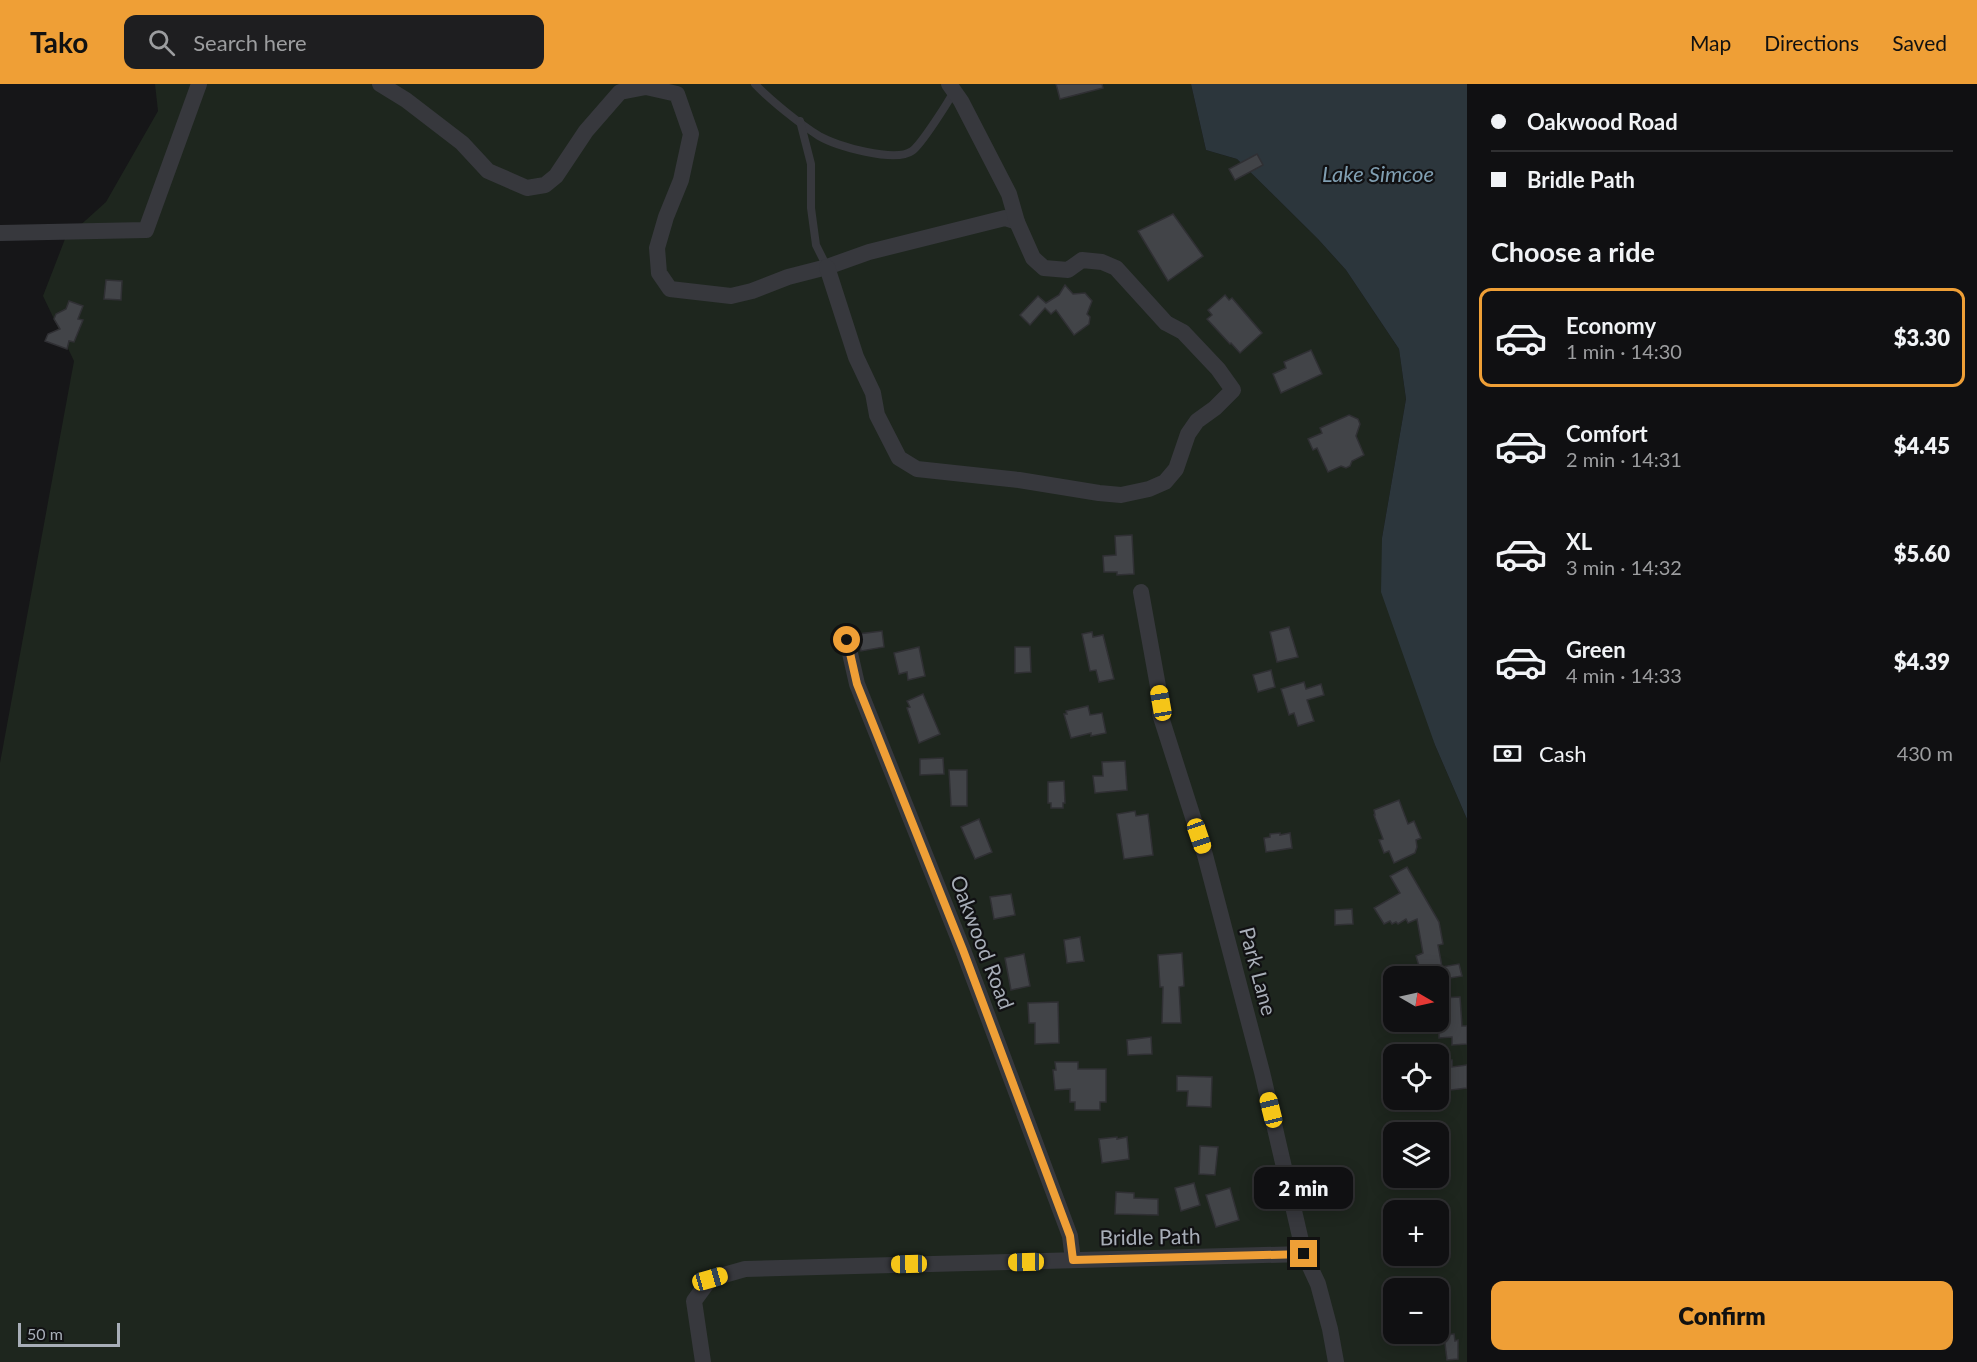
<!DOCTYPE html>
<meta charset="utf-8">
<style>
:root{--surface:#101012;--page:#1e1e20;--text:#f1f3f6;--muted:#9c9d9f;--line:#303032;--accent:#ef9f36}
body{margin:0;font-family:Lato,sans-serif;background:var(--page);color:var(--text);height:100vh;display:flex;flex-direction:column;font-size:22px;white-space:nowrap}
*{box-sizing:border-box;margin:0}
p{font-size:20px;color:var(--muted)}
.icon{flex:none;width:33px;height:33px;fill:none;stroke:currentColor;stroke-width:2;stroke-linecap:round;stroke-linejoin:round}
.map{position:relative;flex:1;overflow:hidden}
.panel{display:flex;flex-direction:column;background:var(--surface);width:510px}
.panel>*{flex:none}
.banner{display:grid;align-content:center;height:132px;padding:0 24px;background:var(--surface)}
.needle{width:39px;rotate:99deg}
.buttons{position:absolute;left:1383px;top:882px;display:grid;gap:12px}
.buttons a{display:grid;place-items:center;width:66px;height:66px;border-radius:12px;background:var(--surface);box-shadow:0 3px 15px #0003,0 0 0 2px var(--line);font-size:30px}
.scale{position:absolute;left:18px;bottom:15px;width:102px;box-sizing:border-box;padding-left:6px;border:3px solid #a8aeb8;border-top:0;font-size:16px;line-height:21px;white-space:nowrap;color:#a8aeb8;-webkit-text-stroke:4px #111113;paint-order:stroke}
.end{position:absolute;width:27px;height:27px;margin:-14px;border:8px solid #ef9f36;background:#111;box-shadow:0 0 0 3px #111}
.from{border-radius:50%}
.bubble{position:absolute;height:42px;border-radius:12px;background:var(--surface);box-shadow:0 3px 15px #0003,0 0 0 2px var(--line);font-size:20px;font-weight:800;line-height:42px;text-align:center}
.car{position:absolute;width:18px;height:36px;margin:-18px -9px;border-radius:8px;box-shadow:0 0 4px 2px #0007;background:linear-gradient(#f5c518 24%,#345 0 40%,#f5c518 0 76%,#345 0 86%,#f5c518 0)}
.banner b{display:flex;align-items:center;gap:21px;height:57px;font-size:22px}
.banner b+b{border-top:2px solid var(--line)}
.banner i{width:15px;height:15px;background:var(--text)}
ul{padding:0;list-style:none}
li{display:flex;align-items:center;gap:18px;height:99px;margin:0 12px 9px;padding:0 12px;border:3px solid transparent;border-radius:12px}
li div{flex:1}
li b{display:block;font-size:22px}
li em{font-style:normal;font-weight:800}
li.active{border-color:var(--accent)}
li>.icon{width:54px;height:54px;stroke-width:1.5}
h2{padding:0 24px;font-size:27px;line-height:72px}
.pay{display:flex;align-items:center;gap:15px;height:66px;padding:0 24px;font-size:22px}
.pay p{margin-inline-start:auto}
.cta{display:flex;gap:12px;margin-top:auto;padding:12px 24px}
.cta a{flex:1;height:69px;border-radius:12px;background:var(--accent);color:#111;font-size:24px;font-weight:800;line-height:69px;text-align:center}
header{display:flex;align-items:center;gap:36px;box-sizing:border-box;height:84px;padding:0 30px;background:var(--accent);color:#111}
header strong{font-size:28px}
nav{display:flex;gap:33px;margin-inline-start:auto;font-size:21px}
.search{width:420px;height:54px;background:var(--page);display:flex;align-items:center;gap:15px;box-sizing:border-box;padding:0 21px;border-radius:12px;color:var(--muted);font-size:22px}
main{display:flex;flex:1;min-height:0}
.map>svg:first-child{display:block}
.green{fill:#1e261e;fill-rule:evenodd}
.water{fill:#2c363c}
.building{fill:#424448;stroke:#303034;stroke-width:1.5}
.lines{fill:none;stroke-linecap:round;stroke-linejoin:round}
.service{stroke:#37383d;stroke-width:8}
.minor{stroke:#37383d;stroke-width:16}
.route{stroke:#ef9f36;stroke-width:8}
.labels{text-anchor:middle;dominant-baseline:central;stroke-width:4.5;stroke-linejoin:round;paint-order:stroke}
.street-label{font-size:21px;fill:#a8aeb8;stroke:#111113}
.water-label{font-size:22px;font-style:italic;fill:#809fb2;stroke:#111113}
</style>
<header>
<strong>Tako</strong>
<div class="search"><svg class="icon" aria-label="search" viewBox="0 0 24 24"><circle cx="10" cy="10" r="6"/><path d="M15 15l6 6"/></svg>Search here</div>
<nav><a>Map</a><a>Directions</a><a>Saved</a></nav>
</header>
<main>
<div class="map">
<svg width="1467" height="1278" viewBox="0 0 1467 1278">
<rect width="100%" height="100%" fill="#161618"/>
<path class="green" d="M155,0H1191L1206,66L1237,75L1318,155L1346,186L1399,265L1406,315L1382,454L1435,661L1467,735V1278H0V679L74,277L43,212L65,155L106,118L158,27ZM1394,892H1438V938H1394ZM1394,970H1438V1016H1394ZM1394,1048H1438V1094H1394ZM1394,1126H1438V1172H1394ZM1394,1204H1438V1250H1394Z"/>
<path class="water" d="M1191,0H1467V735L1435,661L1381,508L1382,454L1406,315L1399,265L1346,186L1318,155L1237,75L1206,66Z"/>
<g class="building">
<path d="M1056,0H1102L1103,4L1060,15Z"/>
<path d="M1257,70L1263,81L1235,96L1229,85Z"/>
<path d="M1173,130L1203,172L1168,197L1138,147Z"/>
<path d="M106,196L122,197L121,216L104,215Z"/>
<path d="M1065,201L1073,210L1085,209L1092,217L1087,230L1090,233L1089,240L1074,251L1056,226L1051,230L1045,224L1030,241L1020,231L1038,212L1046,219L1059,211Z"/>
<path d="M1225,211L1229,216L1232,214L1262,249L1240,269L1231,259L1230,260L1207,235L1212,231L1208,226Z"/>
<path d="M69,217L83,222L78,235L83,236L74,258L69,257L67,265L45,257L48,250L60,245L54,235L56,230L66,225Z"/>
<path d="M1311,266L1322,290L1281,309L1273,290L1286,284L1284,278Z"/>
<path d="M1349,331L1358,335L1360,340L1356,352L1364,371L1352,377L1350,382L1346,384L1341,382L1328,388L1317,364L1313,366L1308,355L1322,349L1320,344Z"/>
<path d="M1132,451L1134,490L1117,491V488H1104L1103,472L1116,471L1115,452Z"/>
<path d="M1289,543L1298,573L1277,578L1270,548Z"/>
<path d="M882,547L884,563L861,567L858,550Z"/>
<path d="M1092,548L1093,553L1103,551L1114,595L1099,598L1096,586L1090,587L1082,550Z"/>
<path d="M919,563L925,592L908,596L907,588L899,590L894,569Z"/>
<path d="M1015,563H1030L1031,588L1015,589Z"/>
<path d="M1271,586L1275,603L1258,608L1253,591Z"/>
<path d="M1304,598L1306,605L1321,600L1324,611L1307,616L1314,637L1298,642L1294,629L1289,631L1281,605Z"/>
<path d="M923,610L940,650L919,659L907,624L910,623L907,617Z"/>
<path d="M1088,622L1090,631L1102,629L1106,649L1091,652V649L1071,654L1064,630H1067L1066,627Z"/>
<path d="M943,674L944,690L920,691V675Z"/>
<path d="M1125,677L1127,706L1095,709L1093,692H1103L1102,678Z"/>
<path d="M949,686H967V722H951Z"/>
<path d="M1064,697L1065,719H1063V724H1051V719H1048V698Z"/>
<path d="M1399,716L1408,740L1414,737L1421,754L1416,756L1417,763L1415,769L1394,779L1389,767L1384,769L1379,756L1383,755L1374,731H1375L1374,726Z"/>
<path d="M1135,727L1136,732L1148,730L1153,771L1124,775L1117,730Z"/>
<path d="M979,735L992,768L975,775L961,743Z"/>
<path d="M1280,749V751L1290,749L1292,764L1266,768L1264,754L1270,753V750Z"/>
<path d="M1407,783L1439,838L1443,860L1438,861L1442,883L1459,880L1462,892L1438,896V892H1422L1416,872L1423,869L1417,835L1408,839L1406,835L1398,840L1396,838L1392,840L1390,837L1384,840L1374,824L1400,809L1390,792Z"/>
<path d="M1011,810L1015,831L994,835L990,813Z"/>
<path d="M1352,825L1353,840L1335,841V826Z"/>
<path d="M1080,853L1084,877L1067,879L1064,856Z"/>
<path d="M1182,869L1184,902L1179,903L1181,939H1162L1163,903H1160L1158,871Z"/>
<path d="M1024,870L1030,902L1011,906L1005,874Z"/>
<path d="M1460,913L1462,942H1467V960L1452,961V953L1439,954L1438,914Z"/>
<path d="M1058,918L1059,959L1035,960V939H1029L1028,919Z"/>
<path d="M1151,953L1152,970L1128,971L1127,956Z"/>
<path d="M1452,976V983L1467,981V1004L1443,1007L1439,977Z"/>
<path d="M1055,978H1078V985H1106V1018H1100V1026H1075V1018H1070V1005L1055,1006L1053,986H1056Z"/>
<path d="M1177,992L1212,993L1211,1023L1187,1022L1188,1007H1177Z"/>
<path d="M1117,1053V1055L1127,1053L1129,1075L1102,1079L1099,1055Z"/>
<path d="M1200,1062L1218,1063L1215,1091L1199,1090Z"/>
<path d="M1194,1099L1200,1121L1181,1127L1175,1104Z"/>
<path d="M1230,1104L1239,1136L1216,1143L1206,1111Z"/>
<path d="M1116,1108L1134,1109V1114L1158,1115V1131L1115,1130Z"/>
<path d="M1454,1250L1455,1257L1458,1256V1275L1447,1276L1444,1251Z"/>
</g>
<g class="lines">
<g class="service">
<path d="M755,0C770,16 800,40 819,52C836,62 895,79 912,67C921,61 949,17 954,7"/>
<path d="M800,37L811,80V124L816,161L827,183"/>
</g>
<g class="minor">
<path d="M380,0L406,16L462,59L488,87L527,104L545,101L556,92L586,47L620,8L646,3L677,10L691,50L681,96L666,133L657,164L659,189L670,205L731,212L752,207L788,193L827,183L869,168L1005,134L1017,138"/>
<path d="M0,149L146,146L199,0"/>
<path d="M827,183L856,273L873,309L877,331L899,374L917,385L1019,396L1099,409L1121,411L1149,405L1165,398L1176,385L1188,350L1197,337L1215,324L1233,306L1218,285L1183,248L1166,239L1116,184L1102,178L1082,176L1068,186L1044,184L1033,174L1017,138L1009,110L961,17L949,0"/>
<path d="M1141,508L1161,619L1160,630L1205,771L1262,988L1304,1170L1318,1200L1330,1245L1336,1278"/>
<path d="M847,556L857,600L963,866L1070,1152L1073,1176"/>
<path d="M703,1278L694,1217L710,1195L745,1185L1304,1170"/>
</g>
</g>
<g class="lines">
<path class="route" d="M847,556L857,600L963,866L1070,1152L1073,1176L1304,1170"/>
</g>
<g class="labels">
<g class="street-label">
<text transform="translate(983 858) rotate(69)">Oakwood Road</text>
<text transform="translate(1259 887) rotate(75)">Park Lane</text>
<text transform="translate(1150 1152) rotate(-1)">Bridle Path</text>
</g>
<g class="water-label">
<text x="1378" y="89">Lake Simcoe</text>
</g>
</g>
</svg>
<div class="buttons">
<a><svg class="needle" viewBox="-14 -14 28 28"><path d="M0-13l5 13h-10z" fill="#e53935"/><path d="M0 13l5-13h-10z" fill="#9c9d9f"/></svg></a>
<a><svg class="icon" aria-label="locate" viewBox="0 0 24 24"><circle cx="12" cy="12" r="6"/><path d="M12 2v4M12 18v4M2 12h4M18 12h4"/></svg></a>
<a><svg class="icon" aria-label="layers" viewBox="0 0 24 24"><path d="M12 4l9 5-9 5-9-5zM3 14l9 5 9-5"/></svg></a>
<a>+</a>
<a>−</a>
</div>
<div class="scale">50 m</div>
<i class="end from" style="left:847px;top:556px"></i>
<i class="end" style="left:1304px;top:1170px"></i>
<div class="bubble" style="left:1254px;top:1083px;width:99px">2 min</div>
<i class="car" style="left:1161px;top:619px;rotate:350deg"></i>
<i class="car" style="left:1199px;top:752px;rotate:161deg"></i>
<i class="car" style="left:1271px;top:1026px;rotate:346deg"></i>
<i class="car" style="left:1026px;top:1178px;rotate:269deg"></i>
<i class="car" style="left:909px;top:1180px;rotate:269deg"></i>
<i class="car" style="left:710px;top:1195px;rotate:74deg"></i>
</div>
<section class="panel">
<div class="banner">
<b><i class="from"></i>Oakwood Road</b>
<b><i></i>Bridle Path</b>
</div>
<h2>Choose a ride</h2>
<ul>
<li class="active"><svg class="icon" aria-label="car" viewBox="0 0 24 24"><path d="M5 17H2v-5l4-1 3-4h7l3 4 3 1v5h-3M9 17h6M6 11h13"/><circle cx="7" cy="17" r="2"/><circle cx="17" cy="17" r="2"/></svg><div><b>Economy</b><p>1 min · 14:30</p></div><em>$3.30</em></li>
<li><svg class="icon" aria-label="car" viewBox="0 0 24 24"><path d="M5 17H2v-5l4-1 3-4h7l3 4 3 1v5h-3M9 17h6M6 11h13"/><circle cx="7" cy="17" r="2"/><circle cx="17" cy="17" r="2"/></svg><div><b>Comfort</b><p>2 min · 14:31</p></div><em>$4.45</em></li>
<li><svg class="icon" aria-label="car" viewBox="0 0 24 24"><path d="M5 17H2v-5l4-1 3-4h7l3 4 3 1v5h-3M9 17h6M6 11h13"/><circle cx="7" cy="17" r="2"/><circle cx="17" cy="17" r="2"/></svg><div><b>XL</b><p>3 min · 14:32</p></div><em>$5.60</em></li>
<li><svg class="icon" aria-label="car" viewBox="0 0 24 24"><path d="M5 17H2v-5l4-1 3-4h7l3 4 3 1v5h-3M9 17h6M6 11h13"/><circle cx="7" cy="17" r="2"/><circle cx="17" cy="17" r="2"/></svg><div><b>Green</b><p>4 min · 14:33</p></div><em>$4.39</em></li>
</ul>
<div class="pay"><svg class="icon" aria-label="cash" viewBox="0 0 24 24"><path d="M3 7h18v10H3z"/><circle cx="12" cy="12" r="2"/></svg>Cash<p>430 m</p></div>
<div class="cta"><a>Confirm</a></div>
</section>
</main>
